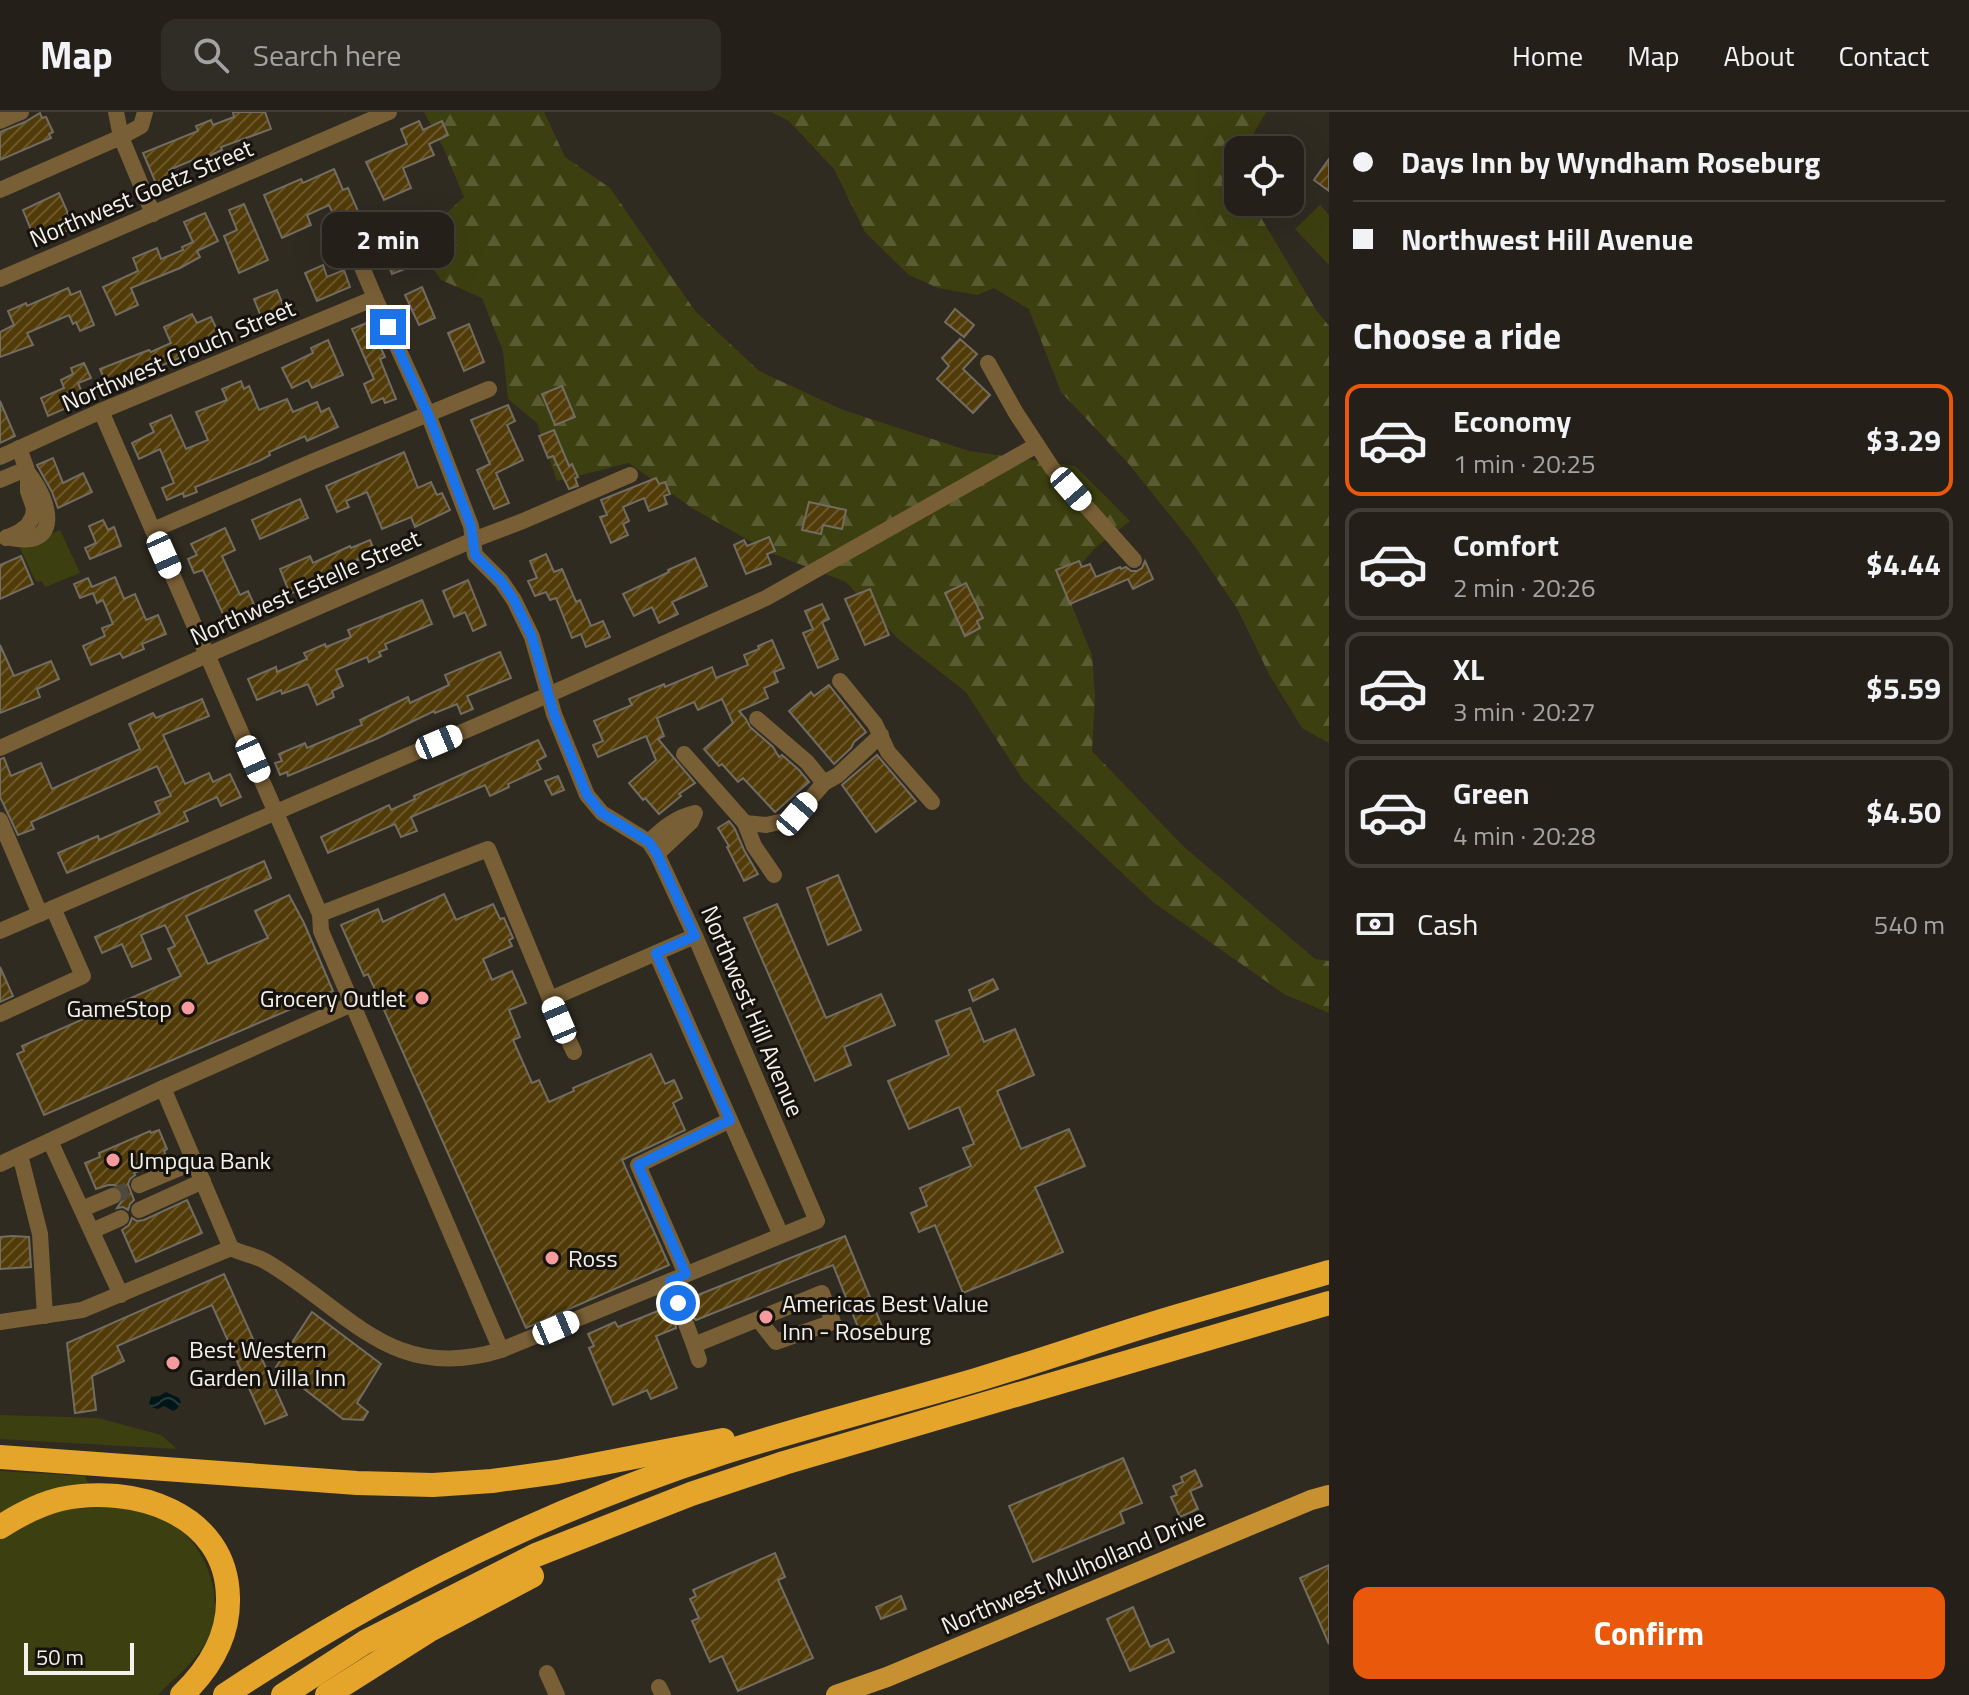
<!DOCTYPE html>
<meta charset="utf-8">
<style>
:root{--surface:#242019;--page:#302d26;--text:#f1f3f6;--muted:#a3a3a2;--line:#413e38;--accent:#ea580c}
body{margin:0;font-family:"Titillium Web",sans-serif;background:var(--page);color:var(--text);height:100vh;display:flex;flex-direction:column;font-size:30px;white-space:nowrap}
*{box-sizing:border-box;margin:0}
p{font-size:26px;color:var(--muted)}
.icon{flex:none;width:44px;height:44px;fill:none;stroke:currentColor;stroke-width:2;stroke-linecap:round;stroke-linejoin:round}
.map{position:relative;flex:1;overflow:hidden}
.drawer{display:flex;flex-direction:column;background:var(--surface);width:640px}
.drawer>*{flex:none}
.banner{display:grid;align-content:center;height:176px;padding:0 24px;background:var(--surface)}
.tools{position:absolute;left:1224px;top:24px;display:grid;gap:16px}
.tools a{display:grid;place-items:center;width:80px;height:80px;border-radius:16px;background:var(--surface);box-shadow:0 8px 32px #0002,0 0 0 2px var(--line);font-size:40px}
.scale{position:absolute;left:24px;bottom:20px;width:110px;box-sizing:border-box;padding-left:8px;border:4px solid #f4f0ea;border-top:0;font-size:22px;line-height:28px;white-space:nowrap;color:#f4f0ea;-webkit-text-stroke:6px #16130f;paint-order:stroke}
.end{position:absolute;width:36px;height:36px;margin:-18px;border:10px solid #1a73e8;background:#fff;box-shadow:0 0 0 4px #fff}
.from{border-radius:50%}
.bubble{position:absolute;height:56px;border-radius:16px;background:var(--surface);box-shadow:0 8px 32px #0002,0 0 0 2px var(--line);font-size:26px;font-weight:700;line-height:56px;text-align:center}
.car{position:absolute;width:24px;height:48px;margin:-24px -12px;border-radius:10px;box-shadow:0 0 6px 2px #0007;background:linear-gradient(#fff 24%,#345 0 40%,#fff 0 76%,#345 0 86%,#fff 0)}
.banner b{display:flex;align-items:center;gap:28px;height:76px;font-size:30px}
.banner b+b{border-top:2px solid var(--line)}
.banner i{width:20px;height:20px;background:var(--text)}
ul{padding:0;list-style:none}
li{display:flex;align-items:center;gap:24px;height:112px;margin:0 16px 12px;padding:0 8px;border:4px solid var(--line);border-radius:16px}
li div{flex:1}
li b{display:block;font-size:30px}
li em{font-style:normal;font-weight:700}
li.on{border-color:var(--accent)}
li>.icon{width:72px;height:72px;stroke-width:1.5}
h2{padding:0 24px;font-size:36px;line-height:96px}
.pay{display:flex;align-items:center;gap:20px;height:88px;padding:0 24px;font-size:30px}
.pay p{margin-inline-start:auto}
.primary-button{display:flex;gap:16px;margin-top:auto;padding:16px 24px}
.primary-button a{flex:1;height:92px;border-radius:16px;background:var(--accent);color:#fff;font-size:32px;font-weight:700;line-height:92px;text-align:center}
header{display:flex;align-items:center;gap:48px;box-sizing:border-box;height:112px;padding:0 40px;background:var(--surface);border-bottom:2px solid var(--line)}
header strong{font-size:38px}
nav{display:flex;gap:44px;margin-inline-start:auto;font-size:28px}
.search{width:560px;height:72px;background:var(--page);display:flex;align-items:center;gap:20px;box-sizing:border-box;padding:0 28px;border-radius:16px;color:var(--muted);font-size:30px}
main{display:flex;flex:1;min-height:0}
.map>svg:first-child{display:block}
.green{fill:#3c4010}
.forest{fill:url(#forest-firs)}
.water{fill:url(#water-waves)}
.building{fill:url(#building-hatch);stroke:#726c61;stroke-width:2}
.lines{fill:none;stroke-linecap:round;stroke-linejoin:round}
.minor-tunnel{stroke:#4d493f;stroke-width:16;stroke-dasharray:16 8;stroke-linecap:butt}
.minor{stroke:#795f36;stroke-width:16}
.major{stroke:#c79132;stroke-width:20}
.highway{stroke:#e5a52a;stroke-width:24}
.route{stroke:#1a73e8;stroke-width:10}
.poi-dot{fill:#f59b9d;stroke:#16130f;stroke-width:3}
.labels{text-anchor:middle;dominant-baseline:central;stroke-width:6;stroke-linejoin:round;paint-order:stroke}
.street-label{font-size:24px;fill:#f4f0ea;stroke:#16130f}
.poi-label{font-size:24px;fill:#f4f0ea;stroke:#16130f;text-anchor:start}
</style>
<header>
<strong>Map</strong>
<div class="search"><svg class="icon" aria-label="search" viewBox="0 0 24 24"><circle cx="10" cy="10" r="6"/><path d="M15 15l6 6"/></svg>Search here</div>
<nav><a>Home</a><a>Map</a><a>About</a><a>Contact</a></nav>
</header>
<main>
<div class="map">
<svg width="1329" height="1583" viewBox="0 0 1329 1583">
<defs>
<pattern id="forest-firs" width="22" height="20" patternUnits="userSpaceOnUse" patternTransform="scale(2)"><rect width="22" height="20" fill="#3c4010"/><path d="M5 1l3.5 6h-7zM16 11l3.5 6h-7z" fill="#595c33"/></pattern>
<pattern id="water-waves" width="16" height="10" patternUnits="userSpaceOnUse" patternTransform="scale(2)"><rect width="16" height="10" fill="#001619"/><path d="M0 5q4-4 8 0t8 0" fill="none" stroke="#26383b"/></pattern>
<pattern id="building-hatch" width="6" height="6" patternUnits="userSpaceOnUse" patternTransform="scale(2)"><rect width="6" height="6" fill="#513b08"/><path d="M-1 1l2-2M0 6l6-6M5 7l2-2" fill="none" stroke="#6b582c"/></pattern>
</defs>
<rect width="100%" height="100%" fill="#302b21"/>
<g class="green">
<path d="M1320,93L1329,103V153L1295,117Z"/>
<path d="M60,418L80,461L45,475L42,469L36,470L20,436Z"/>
<path d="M0,1303L98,1306L161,1323L177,1337L0,1327Z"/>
<path d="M0,1359L85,1364L89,1374C59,1378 25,1383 0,1402Z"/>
<path d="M129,1394C147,1400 164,1405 179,1417C211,1443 227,1496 204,1533C193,1552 173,1567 158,1583H0V1426L32,1408L66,1397Z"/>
</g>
<g class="forest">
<path d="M424,0H544L565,45L610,76L695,199L759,259L843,298L969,339L1075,354L1130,409L1096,435L1077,457L1072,494L1092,543L1095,585L1092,639L1183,734L1315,847L1329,849V901L1284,882L1153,790L1023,668L966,580L897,526L846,470L771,441L692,396L629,351L557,369L537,311L508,287L503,239L482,186L441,168L428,149L434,113L464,85L444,37Z"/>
<path d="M771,0H1266L1244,38H1238V90H1256L1260,104L1316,198L1329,214V631L1302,616L1269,562L1238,498L1194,433L1128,351L1061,280L1029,197L994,176L977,183L938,176L909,163L865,120L834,57L789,9Z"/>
</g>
<path class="water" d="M166,1280L179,1286L181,1290L177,1297L173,1299L164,1294L158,1297L151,1295L149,1292L151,1285L159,1284Z"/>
<g class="building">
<path d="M233,0H265L271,17L221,35L222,38L211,43L213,47L197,53L195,47L169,58L174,69L158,76L143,41L198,19L196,14L211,8L213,13L234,5Z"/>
<path d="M40,1L42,6L46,5L53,20L49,22L51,26L0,48V20L25,10Z"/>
<path d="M419,9L423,18L442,9L448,23L429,32L434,43L403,56L411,76L384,88L366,50L407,32L401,17Z"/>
<path d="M1329,47V79L1314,68Z"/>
<path d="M334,57L343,78L348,76L361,106L339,115L329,93L307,103L311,113L282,126L264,83L301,67L303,71Z"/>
<path d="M59,81L74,115L37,133L23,98Z"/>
<path d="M244,92L268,148L239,161L224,124L237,118L229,98Z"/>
<path d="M205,101L218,129L197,139L200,145L180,156L131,176L138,193L116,203L103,175L138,159L133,146L157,136L161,147L183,138L182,135L193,130L184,110Z"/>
<path d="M399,118L413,154L392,162L382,136L390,133L387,123Z"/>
<path d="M323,153L327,165L344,158L350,175L317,189L305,161Z"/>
<path d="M422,175L435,206L419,213L405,183Z"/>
<path d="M68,176L71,183L80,179L94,213L80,219L76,210L73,212L69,203L27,221L33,233L0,245V220L14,213L8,199L26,191L27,194Z"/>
<path d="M277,178L285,198L262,207L254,187Z"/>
<path d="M955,197L974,213L964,225L945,210Z"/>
<path d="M192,202L197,211L211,205L220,224L205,230L207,234L128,268L130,271L117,277L115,273L108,276L100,257L149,238L151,240L171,231L164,215Z"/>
<path d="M369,210L385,245L380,247L396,287L385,291L383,286L372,291L364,272L374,267L352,217Z"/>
<path d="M469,212L484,250L464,259L448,221Z"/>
<path d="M960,227L977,242L963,257L990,283L973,301L937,267L949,254L942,246Z"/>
<path d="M328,228L343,263L312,276L308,268L292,276L282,256L313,241L311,236Z"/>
<path d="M84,251L91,266L78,271L85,288L48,304L41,286L64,276L61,268L73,262L71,256Z"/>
<path d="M241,269L244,277L249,274L259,298L287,287L293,300L317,290L321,300L329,296L338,315L307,329L305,324L269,340L270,343L259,349L195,375L197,380L184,385L183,381L167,388L162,376L174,371L160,337L139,347L132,331L154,320L150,312L171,303L186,337L208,328L196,300L227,288L222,277Z"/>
<path d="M562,274L575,305L555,313L542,282Z"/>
<path d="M0,289L15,324L0,331Z"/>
<path d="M508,293L515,309L507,313L523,348L496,361L509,391L494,397L477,358L490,352L471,308Z"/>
<path d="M554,318L569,354L572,352L578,365L575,366L578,374L569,377L553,344L548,346L539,324Z"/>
<path d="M404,340L418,376L431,370L437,383L442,381L450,398L415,415L411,405L382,417L367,380L346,389L349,395L337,400L326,374Z"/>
<path d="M53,346L63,371L83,361L92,380L58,396L52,380L37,353Z"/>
<path d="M656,366L659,372L665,370L670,382L664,384L667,392L649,399L644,386L623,395L629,409L623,412L628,423L611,431L600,405L607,403L601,388Z"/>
<path d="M300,387L308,406L260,427L252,408Z"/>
<path d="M809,390L846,398L842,417L823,413L821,422L802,418Z"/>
<path d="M103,408L108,418L114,415L121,434L90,447L85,436L96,431L89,414Z"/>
<path d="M225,416L235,438L222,444L240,483L248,479L256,497L227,511L203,458L194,461L188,447L197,443L191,432Z"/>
<path d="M769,425L775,439L767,442L771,452L746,462L734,433L744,428L747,434Z"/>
<path d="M370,428L375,440L318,467L319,470L290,482L280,457L310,444L313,451L350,434L351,436Z"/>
<path d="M546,442L554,460L562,457L576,490L580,488L591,514L603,509L610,525L586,535L581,522L572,526L556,486L550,488L546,480L535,484L528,469L537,466L530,449Z"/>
<path d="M21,444L33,472L0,487V453Z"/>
<path d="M695,446L707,474L672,490L678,502L659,511L652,495L634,504L623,482L669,460L668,458Z"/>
<path d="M1079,449L1082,455L1090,452L1096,465L1120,455L1121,457L1126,455L1131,459H1137L1142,456L1145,449L1153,467L1133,477L1128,467L1070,492L1056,458Z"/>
<path d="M115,465L124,487L135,482L146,508L158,503L166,522L142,532L144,537L123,546L120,541L91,553L83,534L105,524L102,516L113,512L103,488L97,491L93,481L80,486L74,472L88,466L92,475Z"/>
<path d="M468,468L486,513L473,519L465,500L454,505L443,479Z"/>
<path d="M966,471L983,506L977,509L980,516L965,524L945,481Z"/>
<path d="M870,477L889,523L865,533L845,487Z"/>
<path d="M422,488L432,512L385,532L387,537L379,540L381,544L369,550L367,545L336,558L343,574L332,579L334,585L317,593L308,572L282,582L281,578L257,588L248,567L276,555L277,560L307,547L304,541L325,532L326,535L351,525L348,518Z"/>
<path d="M822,492L829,507L822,510L838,547L818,556L803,521L813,517L805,499Z"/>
<path d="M772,528L784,556L774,560L778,570L764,576L768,586L739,599L746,607L750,615L773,635L779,645L782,643L799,658L809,670L775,700L743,666L738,670L722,652L719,654L704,637L733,611L722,587L698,598L694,590L657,606L664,624L658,627L695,671L679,682L681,684L659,702L645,686L643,688L629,671L656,648L646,624L598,645L593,633L603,629L594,609L632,593L629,587L664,572L665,575L712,555L716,566L748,553L744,543L759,537L758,534Z"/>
<path d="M0,533L14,564L51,549L59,567L37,577L40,585L0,601Z"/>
<path d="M500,540L511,566L467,584L473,597L461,602L457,592L435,601L434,599L376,627L288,664L287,660L280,663L275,651L282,649L279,642L305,631L307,636L362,613L360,608L408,585L410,591L449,573L445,563Z"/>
<path d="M829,573L866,620L854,630L851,636L834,652L789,599L811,580L814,584Z"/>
<path d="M202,587L209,604L163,623L185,672L209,661L213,670L230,662L241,685L221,694L217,685L184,700L188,709L67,761L58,741L98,724L99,728L160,701L155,690L171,684L157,654L31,710L34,717L18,723L0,685V647L4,646L11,664L41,651L52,677L140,637L129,612L153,601L156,606Z"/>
<path d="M538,628L546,644L537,649L541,657L508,672L509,675L490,684L485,673L411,705L417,719L401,725L395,712L328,741L321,725L389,693L391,698L415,687L414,684Z"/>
<path d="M877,643L916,689L876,720L842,673Z"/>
<path d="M558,664L564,678L552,683L545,669Z"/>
<path d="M729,709L735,717L744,738L758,762L744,769L727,735L729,734L718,716Z"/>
<path d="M264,749L271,766L186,804L208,852L268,826L255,799L289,783L304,811L333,879L44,1003L17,942L24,939L22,934L181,864L168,837L175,834L165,813L141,823L151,847L132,855L122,832L102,841L95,825Z"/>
<path d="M838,763L861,818L828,833L807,776Z"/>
<path d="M444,782L456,808L493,792L500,807L504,806L513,826L509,828L512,834L483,847L492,868L512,859L526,891L509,898L520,925L513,928L532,971L539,968L549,990L574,979L573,976L651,942L665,972L674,968L682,986L673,991L685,1018L622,1048L669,1153L526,1216L368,862L364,864L341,813L378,797L383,810Z"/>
<path d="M777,792L826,906L881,882L895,913L844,935L851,953L815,969L744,806Z"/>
<path d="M0,855L13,884L0,890Z"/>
<path d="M993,867L998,877L973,889L969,878Z"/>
<path d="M970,896L984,930L1015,917L1034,963L997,979L1021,1037L1069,1017L1085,1054L1035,1075L1063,1140L963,1181L935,1113L919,1120L911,1101L927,1094L920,1076L971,1054L963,1036L974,1032L959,995L909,1017L888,969L949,943L936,909Z"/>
<path d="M159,1018L167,1037L164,1039L167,1047L134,1061L135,1063L130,1067L128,1072L134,1088L130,1092L128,1098L123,1095L117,1096L124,1086L123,1079L119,1075L114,1073H108L96,1077L85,1051L100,1045L99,1041L150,1019L151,1021Z"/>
<path d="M187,1088L202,1121L136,1150L122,1118L129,1113L132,1106L137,1109L144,1108Z"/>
<path d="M12,1124L29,1125L31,1155L0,1157V1125Z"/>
<path d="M845,1124L883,1217L862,1225L833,1153L696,1208L688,1201L681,1202L675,1210L676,1216L656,1224L677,1276L651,1287L647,1278L613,1293L589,1236L594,1234L588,1222L615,1210L618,1215L668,1195L675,1202L682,1201L689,1194L688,1187Z"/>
<path d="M224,1162L287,1303L265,1312L212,1193L117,1234L124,1249L92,1264L96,1298L75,1301L67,1231Z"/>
<path d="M312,1200L381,1252L357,1291L368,1300L363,1308L343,1307L276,1255Z"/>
<path d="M1123,1346L1142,1391L1120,1400L1124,1411L1033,1450L1009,1394Z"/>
<path d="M1195,1358L1202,1374L1190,1379L1198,1397L1180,1405L1171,1385L1177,1383L1173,1374L1183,1370L1181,1365Z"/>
<path d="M775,1441L785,1465L778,1468L813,1546L738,1579L722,1544L710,1550L692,1509L699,1506L690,1487L696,1484L693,1478Z"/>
<path d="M1329,1453V1532L1300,1466Z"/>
<path d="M901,1484L906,1497L881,1507L876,1495Z"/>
<path d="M1133,1495L1150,1535L1168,1527L1174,1540L1130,1559L1107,1507Z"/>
</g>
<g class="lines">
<path class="minor-tunnel" d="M113,1084L139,1073"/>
<g class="minor">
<path d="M116,0L121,25L141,14L145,0"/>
<path d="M0,9L21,0"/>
<path d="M0,78L121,25L153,102"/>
<path d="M0,167L389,0"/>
<path d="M988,251L1016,301L1052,356L1134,448"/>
<path d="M101,299L320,802L321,819L501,1238"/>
<path d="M0,345L101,299L375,186"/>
<path d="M0,368L19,360L28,361C52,390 62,439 7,425"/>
<path d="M153,418L309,351L489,277"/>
<path d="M6,426L19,420L28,413L33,404L34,396L28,379V361L19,336"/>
<path d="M840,569L875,612L888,640L932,690"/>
<path d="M757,607L807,650L824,671"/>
<path d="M0,636L207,543L473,428L523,409L630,363"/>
<path d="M684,642L745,711L754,734L774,763"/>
<path d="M0,708L40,802"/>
<path d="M745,711L766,713L789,708L797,702L824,671L838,663L881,623"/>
<path d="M649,730C662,717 676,705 695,701L691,710L657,742"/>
<path d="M320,802L488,737L550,887L695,824"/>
<path d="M0,819L548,583L766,486L1037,333"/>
<path d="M656,841L781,1123"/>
<path d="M550,887L574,940"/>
<path d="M0,902L83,864L53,796"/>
<path d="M163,976L231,1136"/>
<path d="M50,1029L121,1183"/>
<path d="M20,1043L40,1122L45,1204"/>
<path d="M0,1052L163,976L352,892"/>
<path d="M139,1073L194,1050"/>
<path d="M82,1097L113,1084"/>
<path d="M139,1098L203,1069"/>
<path d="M92,1119L121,1106"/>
<path d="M686,1162L638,1053L730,1008"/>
<path d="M670,1169L678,1191"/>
<path d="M0,1210L82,1198L231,1136C242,1142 254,1143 265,1149C349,1198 391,1272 501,1238L817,1109L695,824L657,742L649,730L602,701L587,683L554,602L532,525L514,488L501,469L475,443L471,414L428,302L375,186L348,122"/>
<path d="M686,1212L694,1233"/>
<path d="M699,1248L694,1233L822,1181L833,1210L776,1230L758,1207"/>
<path d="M547,1561L557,1583"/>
<path d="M659,1575L663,1583"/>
</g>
<path class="major" d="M836,1583L887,1565L1311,1388L1329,1383"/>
<g class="highway">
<path d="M0,1345L357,1371L433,1373L492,1369L557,1360L723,1328"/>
<path d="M0,1415C19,1403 39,1392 61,1387C132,1372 227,1400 228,1486C229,1525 210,1556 182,1583"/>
<path d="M225,1583C378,1481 545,1399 719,1342C804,1315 890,1293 976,1268C1043,1248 1110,1224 1178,1204C1228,1189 1279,1175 1329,1160"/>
<path d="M283,1583L365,1530L536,1443L691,1382L784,1351L1329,1191"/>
<path d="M327,1583L428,1519L532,1464"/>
</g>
</g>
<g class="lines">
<path class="route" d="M388,215L428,302L439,330L471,414L475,443L501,469L514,488L532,525L554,602L587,683L602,701L649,730L657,742L695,824L656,841L730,1008L638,1053L686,1162L670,1169L678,1191"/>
</g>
<g class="poi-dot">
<circle cx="422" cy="886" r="8"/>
<circle cx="188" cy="896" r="8"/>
<circle cx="113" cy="1048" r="8"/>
<circle cx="552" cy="1146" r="8"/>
<circle cx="766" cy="1205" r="8"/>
<circle cx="173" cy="1251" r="8"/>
</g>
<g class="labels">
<g class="street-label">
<text transform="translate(141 81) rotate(-23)">Northwest Goetz Street</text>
<text transform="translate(178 243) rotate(-23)">Northwest Crouch Street</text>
<text transform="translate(305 475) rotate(-24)">Northwest Estelle Street</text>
<text transform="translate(753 899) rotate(67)">Northwest Hill Avenue</text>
<text transform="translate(1073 1459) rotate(-23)">Northwest Mulholland Drive</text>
</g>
<g class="poi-label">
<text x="406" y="886" text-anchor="end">Grocery Outlet</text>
<text x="172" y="896" text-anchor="end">GameStop</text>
<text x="129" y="1048">Umpqua Bank</text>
<text x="568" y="1146">Ross</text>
<text x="782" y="1191">Americas Best Value<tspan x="782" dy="28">Inn - Roseburg</tspan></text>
<text x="189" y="1237">Best Western<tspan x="189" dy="28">Garden Villa Inn</tspan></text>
</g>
</g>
</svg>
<div class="tools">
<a><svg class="icon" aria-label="locate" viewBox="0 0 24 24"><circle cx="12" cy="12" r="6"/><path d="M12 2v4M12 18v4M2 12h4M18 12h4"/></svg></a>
</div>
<div class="scale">50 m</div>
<i class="end from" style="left:678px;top:1191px"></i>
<i class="end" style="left:388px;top:215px"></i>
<div class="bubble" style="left:322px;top:100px;width:132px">2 min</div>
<i class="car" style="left:1071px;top:377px;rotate:139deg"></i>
<i class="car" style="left:164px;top:443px;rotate:156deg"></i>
<i class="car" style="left:439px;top:630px;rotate:67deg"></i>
<i class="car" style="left:253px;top:647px;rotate:156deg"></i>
<i class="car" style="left:797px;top:702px;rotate:41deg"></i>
<i class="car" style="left:559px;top:908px;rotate:337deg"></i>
<i class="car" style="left:556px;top:1216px;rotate:67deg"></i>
</div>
<section class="drawer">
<div class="banner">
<b><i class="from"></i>Days Inn by Wyndham Roseburg</b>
<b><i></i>Northwest Hill Avenue</b>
</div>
<h2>Choose a ride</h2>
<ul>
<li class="on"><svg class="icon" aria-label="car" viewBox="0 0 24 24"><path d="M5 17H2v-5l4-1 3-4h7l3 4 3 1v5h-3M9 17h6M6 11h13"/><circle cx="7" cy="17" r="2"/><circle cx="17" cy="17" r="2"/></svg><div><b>Economy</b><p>1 min · 20:25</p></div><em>$3.29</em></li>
<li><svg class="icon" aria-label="car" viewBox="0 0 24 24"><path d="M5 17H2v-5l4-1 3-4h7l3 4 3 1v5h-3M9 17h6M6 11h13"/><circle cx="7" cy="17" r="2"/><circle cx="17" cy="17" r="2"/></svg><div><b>Comfort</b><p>2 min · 20:26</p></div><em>$4.44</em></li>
<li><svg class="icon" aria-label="car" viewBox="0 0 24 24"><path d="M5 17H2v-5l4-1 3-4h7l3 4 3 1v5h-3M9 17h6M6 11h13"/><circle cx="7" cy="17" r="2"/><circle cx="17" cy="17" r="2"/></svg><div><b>XL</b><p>3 min · 20:27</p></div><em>$5.59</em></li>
<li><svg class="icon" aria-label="car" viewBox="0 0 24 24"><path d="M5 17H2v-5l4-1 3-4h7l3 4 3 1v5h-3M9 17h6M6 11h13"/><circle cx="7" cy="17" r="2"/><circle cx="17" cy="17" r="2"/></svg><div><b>Green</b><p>4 min · 20:28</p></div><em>$4.50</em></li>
</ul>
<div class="pay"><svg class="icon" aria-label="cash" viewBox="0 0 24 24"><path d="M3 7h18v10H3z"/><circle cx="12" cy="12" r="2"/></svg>Cash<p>540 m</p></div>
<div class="primary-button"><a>Confirm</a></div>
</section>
</main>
